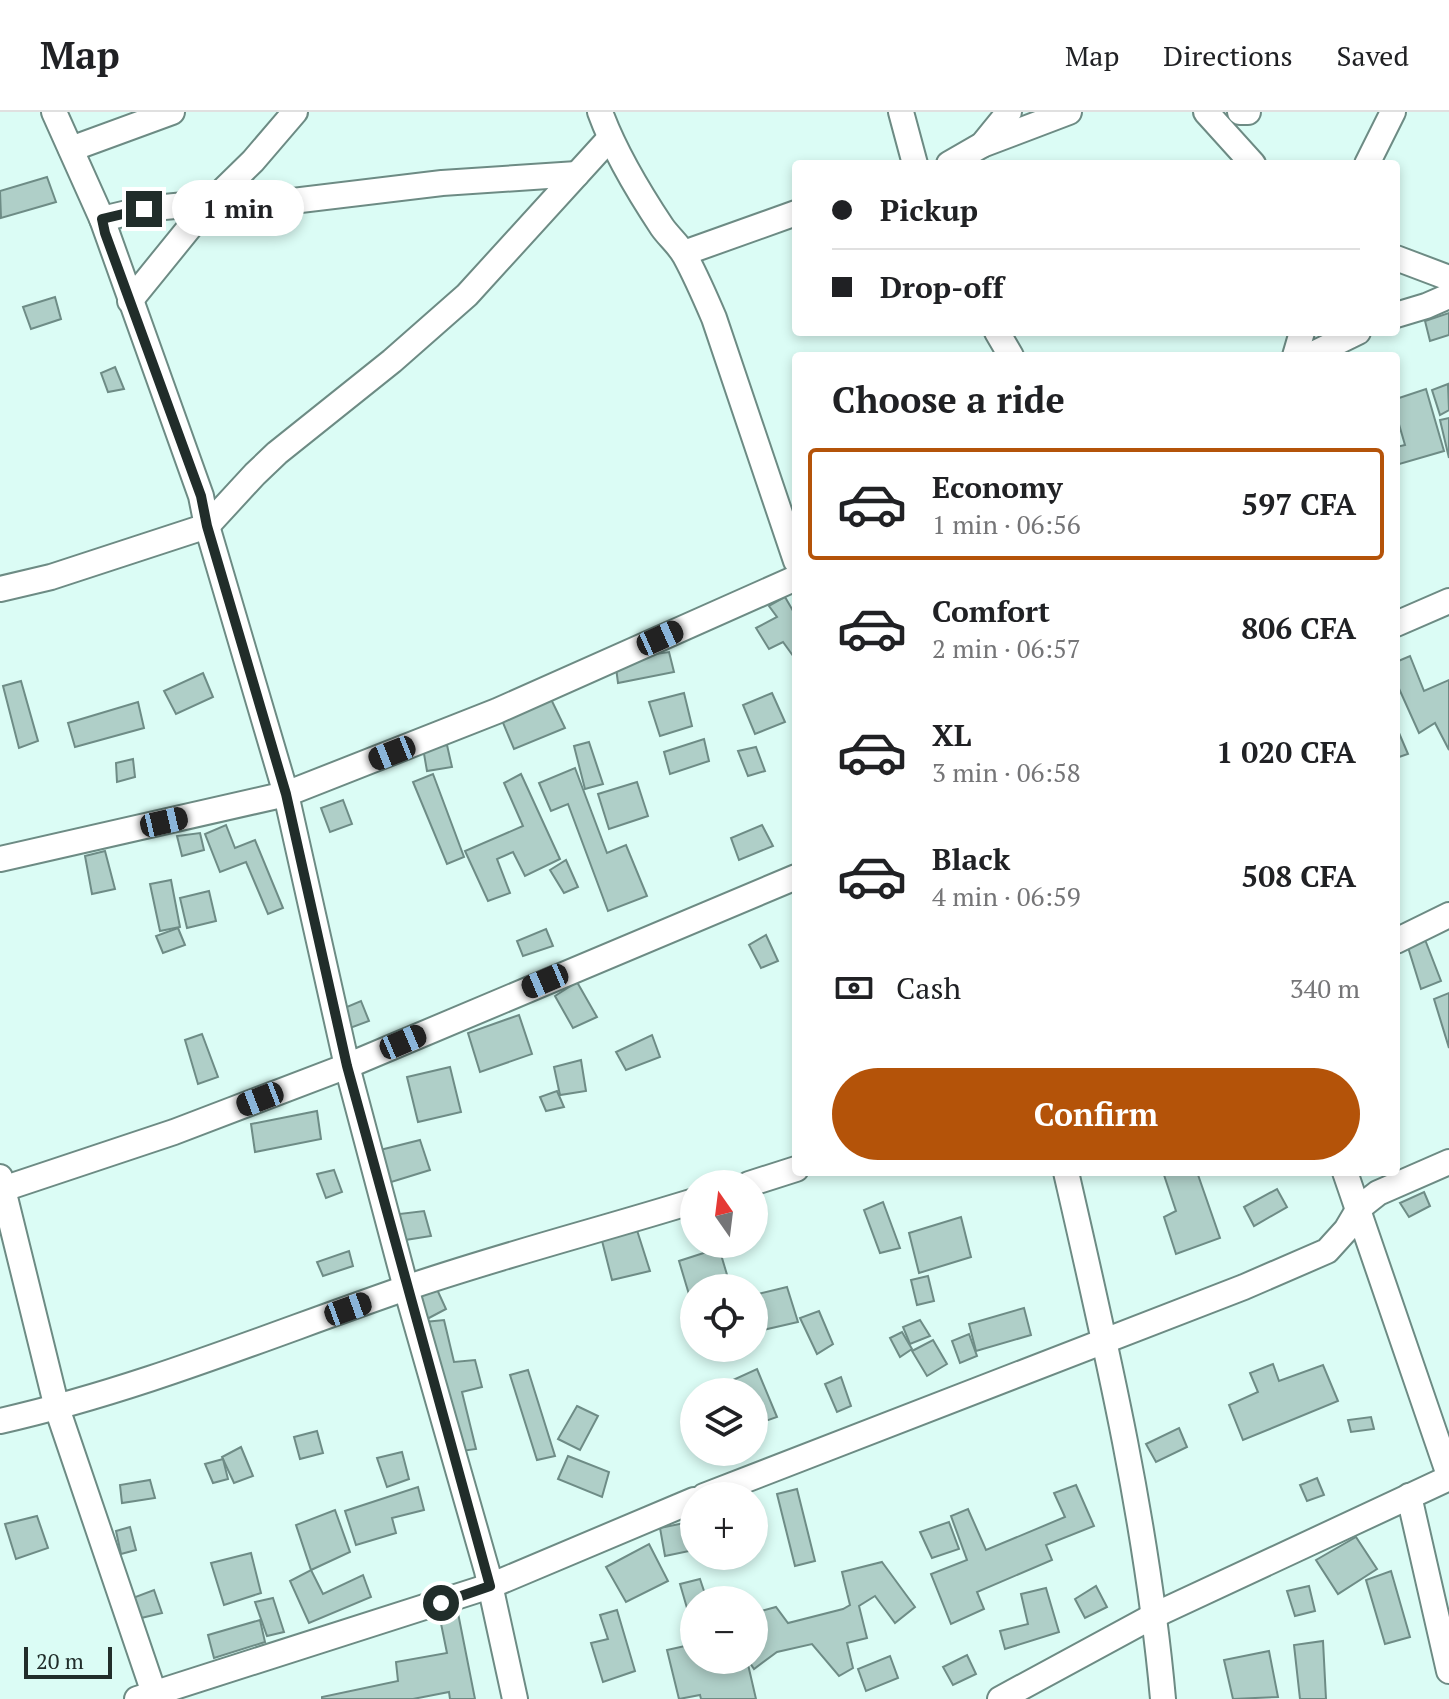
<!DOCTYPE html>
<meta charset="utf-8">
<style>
:root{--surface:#fff;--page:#f2f2f2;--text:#202124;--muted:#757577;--line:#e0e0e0;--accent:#b45309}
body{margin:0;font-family:"PT Serif",serif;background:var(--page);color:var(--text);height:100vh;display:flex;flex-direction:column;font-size:30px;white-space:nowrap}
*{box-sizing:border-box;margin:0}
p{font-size:26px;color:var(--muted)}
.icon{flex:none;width:44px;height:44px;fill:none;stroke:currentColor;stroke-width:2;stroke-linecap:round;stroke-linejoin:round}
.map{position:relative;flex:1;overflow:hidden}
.side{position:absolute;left:792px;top:240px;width:608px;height:824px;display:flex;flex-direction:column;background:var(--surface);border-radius:8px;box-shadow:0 4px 12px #0003}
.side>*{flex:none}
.banner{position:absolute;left:792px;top:48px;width:608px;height:176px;border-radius:8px;box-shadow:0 4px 12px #0003;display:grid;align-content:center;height:176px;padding:0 40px;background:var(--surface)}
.needle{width:52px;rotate:346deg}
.tools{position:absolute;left:680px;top:1058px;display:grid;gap:16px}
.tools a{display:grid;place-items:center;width:88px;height:88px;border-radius:50%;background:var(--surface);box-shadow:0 4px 12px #0003;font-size:40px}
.scale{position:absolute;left:24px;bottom:20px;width:88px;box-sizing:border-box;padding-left:8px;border:4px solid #212d2a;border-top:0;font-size:22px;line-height:28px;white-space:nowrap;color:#212d2a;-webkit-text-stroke:6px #dbfcf5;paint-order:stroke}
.end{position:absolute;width:36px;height:36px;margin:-18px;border:10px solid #212d2a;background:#fff;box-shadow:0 0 0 4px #fff}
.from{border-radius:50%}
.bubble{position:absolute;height:56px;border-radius:28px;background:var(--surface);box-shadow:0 4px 12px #0003;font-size:26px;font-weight:700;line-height:56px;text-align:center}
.car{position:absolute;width:24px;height:48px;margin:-24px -12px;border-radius:10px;box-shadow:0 0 6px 2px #0007;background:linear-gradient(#222 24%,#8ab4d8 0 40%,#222 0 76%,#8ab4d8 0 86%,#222 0)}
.banner b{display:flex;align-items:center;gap:28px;height:76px;font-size:30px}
.banner b+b{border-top:2px solid var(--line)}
.banner i{width:20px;height:20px;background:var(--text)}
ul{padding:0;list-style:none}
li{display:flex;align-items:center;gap:24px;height:112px;margin:0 16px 12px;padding:0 24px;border:4px solid transparent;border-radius:8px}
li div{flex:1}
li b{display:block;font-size:30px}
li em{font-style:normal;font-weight:700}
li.selected{border-color:var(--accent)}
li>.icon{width:72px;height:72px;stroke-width:1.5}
h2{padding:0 40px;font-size:36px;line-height:96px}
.pay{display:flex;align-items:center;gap:20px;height:88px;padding:0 40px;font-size:30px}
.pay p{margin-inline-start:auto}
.button{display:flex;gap:16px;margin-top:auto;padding:16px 40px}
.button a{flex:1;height:92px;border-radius:48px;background:var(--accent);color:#fff;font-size:32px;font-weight:700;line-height:92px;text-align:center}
header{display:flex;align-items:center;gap:48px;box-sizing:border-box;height:112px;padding:0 40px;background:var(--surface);border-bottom:2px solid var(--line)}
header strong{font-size:38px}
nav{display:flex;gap:44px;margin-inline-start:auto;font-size:28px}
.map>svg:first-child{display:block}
.building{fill:#afcfc8;stroke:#6e8c86;stroke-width:2}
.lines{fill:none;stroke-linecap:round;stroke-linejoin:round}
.minor-casing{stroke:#6d8b84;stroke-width:28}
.minor{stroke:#fff;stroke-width:24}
.route{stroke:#212d2a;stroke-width:10}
</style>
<header>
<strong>Map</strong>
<nav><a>Map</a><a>Directions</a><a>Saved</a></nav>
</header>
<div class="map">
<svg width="1449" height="1587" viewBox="0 0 1449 1587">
<rect width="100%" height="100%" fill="#dbfcf5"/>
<g class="building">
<path d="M47,65L56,90L1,106L0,79Z"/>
<path d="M55,185L61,207L31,217L23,195Z"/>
<path d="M1449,201V223L1430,229L1425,209Z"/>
<path d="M115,255L124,277L108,280L101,261Z"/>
<path d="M1448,272L1449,298L1440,303L1432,278Z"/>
<path d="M1426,277L1444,339L1396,353V335L1405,333L1396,302V287Z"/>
<path d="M1449,306V346L1440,308Z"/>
<path d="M785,485L796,504V548L783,530L769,537L756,516L777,505L769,494Z"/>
<path d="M669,540L674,560L618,571L615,548Z"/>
<path d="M1410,544L1424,579L1449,568V638L1435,611L1419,621L1396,570V550Z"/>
<path d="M203,561L213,585L176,602L164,579Z"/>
<path d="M21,569L38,629L19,636L3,574Z"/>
<path d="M684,581L692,614L660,624L649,590Z"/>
<path d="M772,581L785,610L755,622L743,593Z"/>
<path d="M549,583L565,616L514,637L501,606Z"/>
<path d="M138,590L144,616L75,635L68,611Z"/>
<path d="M1396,614L1408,642L1396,646Z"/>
<path d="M704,627L709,649L670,662L664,640Z"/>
<path d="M589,630L603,672L585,677L574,634Z"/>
<path d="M447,633L452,655L427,659L423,636Z"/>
<path d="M756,635L765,659L748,664L738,639Z"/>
<path d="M133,647L135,665L117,670L116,651Z"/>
<path d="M575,656L607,741L626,733L647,784L608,799L568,692L551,699L539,671Z"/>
<path d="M433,662L464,745L447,752L413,670Z"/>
<path d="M521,662L560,747L525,764L513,740L497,747L510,781L488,789L465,739L523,714L504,671Z"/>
<path d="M637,670L648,704L609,717L598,682Z"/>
<path d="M343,688L352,712L330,720L321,696Z"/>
<path d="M226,713L235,736L255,728L283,796L268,802L246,750L220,760L205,722Z"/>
<path d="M762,713L773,734L739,748L731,726Z"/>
<path d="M200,721L204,738L182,744L177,724Z"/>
<path d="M105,739L115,777L92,782L85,744Z"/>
<path d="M566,748L578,775L564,781L550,758Z"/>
<path d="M171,768L180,815L160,819L150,772Z"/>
<path d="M209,779L216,809L187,816L180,786Z"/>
<path d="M178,816L185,833L163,841L156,824Z"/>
<path d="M546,817L553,834L523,844L517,829Z"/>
<path d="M766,823L778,849L761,856L749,833Z"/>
<path d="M1424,825L1441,869L1421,877L1407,832Z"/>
<path d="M577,870L597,905L573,916L555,884Z"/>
<path d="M1449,881V936L1434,887Z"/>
<path d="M361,889L369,909L350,916L342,897Z"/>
<path d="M519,903L532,942L480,960L468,921Z"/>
<path d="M202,922L218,965L198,972L185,928Z"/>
<path d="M652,923L660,945L626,958L616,940Z"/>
<path d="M581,948L586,979L560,983L554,955Z"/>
<path d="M450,955L461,1000L418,1010L407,965Z"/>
<path d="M557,979L564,995L546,999L540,985Z"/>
<path d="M317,999L321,1027L255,1040L251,1012Z"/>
<path d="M420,1028L430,1058L388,1071L380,1038Z"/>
<path d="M334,1058L342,1080L326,1086L317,1062Z"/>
<path d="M1163,1060H1197L1220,1126L1176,1142L1164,1105L1176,1099Z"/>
<path d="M1277,1077L1287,1095L1254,1114L1244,1095Z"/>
<path d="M1424,1080L1430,1094L1409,1105L1400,1091Z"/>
<path d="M883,1090L900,1136L880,1141L864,1098Z"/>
<path d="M424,1099L431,1124L405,1128L399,1102Z"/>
<path d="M961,1105L971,1145L919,1161L909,1121Z"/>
<path d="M635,1112L650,1159L612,1168L600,1121Z"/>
<path d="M719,1136L731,1176H694V1199L679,1149Z"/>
<path d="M349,1139L353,1154L323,1164L317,1150Z"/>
<path d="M928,1164L934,1189L917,1193L911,1168Z"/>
<path d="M435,1173L446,1197L427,1207L416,1183Z"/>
<path d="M787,1175L798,1210L763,1218L754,1183Z"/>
<path d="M1024,1196L1031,1223L976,1239L969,1212Z"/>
<path d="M819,1199L833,1232L817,1242L800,1206Z"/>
<path d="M444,1208L454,1250L475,1248L482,1275L462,1280L476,1337L455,1340L425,1210Z"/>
<path d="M920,1208L930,1224L910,1232L903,1215Z"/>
<path d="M902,1220L912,1237L900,1245L890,1226Z"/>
<path d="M969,1222L977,1244L960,1251L952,1229Z"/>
<path d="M933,1228L947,1252L927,1264L912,1239Z"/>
<path d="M1273,1252L1279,1269L1323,1253L1338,1289L1243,1328L1229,1293L1258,1280L1250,1261Z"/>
<path d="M757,1257L777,1305L754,1313V1280H738L733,1268Z"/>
<path d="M528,1258L555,1344L537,1348L510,1263Z"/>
<path d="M841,1265L851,1294L837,1300L825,1272Z"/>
<path d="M577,1294L598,1304L580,1338L558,1327Z"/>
<path d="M1371,1305L1374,1317L1351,1320L1348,1308Z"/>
<path d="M1179,1316L1187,1335L1156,1350L1146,1332Z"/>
<path d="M317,1319L323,1341L300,1347L294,1325Z"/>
<path d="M241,1335L253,1364L234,1371L222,1345Z"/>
<path d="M402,1340L409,1367L387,1375L377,1346Z"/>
<path d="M568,1344L609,1360L602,1385L558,1367Z"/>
<path d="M223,1347L228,1367L213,1371L205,1352Z"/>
<path d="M1317,1366L1324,1383L1307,1389L1300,1373Z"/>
<path d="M150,1368L155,1386L122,1391L120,1373Z"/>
<path d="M1076,1373L1094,1414L1046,1433L1052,1448L977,1480L984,1497L951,1512L931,1462L967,1448L951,1404L968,1397L986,1438L1065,1405L1054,1381Z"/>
<path d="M418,1375L424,1398L392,1406L396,1421L356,1433L345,1399Z"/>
<path d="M797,1377L815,1449L795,1454L777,1382Z"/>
<path d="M335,1398L350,1440L311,1458L296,1413Z"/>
<path d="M37,1404L48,1436L16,1447L5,1412Z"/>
<path d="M694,1409V1438L665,1444L660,1416Z"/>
<path d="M949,1410L959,1437L932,1446L920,1420Z"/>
<path d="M130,1415L136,1438L121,1442L116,1419Z"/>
<path d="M1356,1425L1377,1457L1338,1482L1316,1448Z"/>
<path d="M649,1432L668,1469L626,1490L606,1455Z"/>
<path d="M251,1441L261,1481L224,1493L211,1451Z"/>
<path d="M882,1450L915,1495L895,1511L875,1484L859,1494L867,1526L847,1531L853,1556L839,1564L812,1532L777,1540L754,1557L748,1548H754V1501L776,1495L788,1511L843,1497L850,1493L842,1460Z"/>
<path d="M311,1458L323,1482L363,1463L371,1485L309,1511L290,1469Z"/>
<path d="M1391,1459L1410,1525L1385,1532L1366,1468Z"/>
<path d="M700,1467L707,1488H694V1520L680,1472Z"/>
<path d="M1096,1474L1107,1495L1085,1506L1075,1487Z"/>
<path d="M1309,1474L1315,1499L1295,1504L1287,1479Z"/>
<path d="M1046,1476L1059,1520L1005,1537L1000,1519L1028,1512L1021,1482Z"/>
<path d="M154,1478L162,1501L137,1507L130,1487Z"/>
<path d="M273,1486L284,1520L267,1524L255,1490Z"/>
<path d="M457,1496L475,1587H450L449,1580L413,1587H322V1585L398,1569L396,1550L447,1541L438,1497Z"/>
<path d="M617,1498L635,1559L603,1570L591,1531L608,1527L600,1503Z"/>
<path d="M260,1508L265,1530L214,1546L208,1523Z"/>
<path d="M1323,1529L1326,1587H1300L1294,1533Z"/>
<path d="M694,1532V1548H747L756,1587H701L700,1583L679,1587L667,1538Z"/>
<path d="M1269,1539L1278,1585L1233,1587L1224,1548Z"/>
<path d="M967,1543L976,1562L953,1573L943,1555Z"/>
<path d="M890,1544L898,1566L866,1579L858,1557Z"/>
</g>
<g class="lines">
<g class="minor-casing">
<g id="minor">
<path d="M54,0L102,107L201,384L207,414L286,682L347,954L406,1176L487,1459L515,1587"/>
<path d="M600,0C615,41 638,79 662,115C669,125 679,133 685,144C696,164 705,185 714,206L796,449"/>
<path d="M901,0L915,52"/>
<path d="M1206,0L1253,52"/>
<path d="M1240,0H1248"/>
<path d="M982,33L1069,0"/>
<path d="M71,37L172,0"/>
<path d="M949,52L982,33L1009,0"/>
<path d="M1367,52L1393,0"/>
<path d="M102,107L144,97L195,92L242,95L442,71L577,62"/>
<path d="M684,141L796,101"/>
<path d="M1396,146L1449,166"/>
<path d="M130,189L207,94L253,49L295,0"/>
<path d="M1396,203L1426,194L1449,184"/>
<path d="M997,220L1011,244"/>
<path d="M1295,244L1302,220"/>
<path d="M1309,244L1358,220"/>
<path d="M0,477L51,465L207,414L255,362L277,341L392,249L467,183L610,26"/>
<path d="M1396,512L1449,489"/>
<path d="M0,747L286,682L497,599L796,466"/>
<path d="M1396,829L1449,803"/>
<path d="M1066,1060C1106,1234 1147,1409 1163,1587"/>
<path d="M1345,1060L1449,1363"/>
<path d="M0,1065L57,1296L156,1587"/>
<path d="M749,1072L796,1057"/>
<path d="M3,1077L174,1020L347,954L796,765"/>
<path d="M0,1309C138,1278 270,1223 403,1177C499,1144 597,1119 694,1089"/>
<path d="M704,1384L1244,1175L1327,1139L1346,1118L1359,1096L1378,1081L1449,1050"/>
<path d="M1409,1384L1449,1559"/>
<path d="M137,1587L490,1474L694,1388"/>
<path d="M1000,1587L1155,1503L1449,1366"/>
</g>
</g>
<use href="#minor" class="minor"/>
</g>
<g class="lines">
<path class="route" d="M144,97L102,107L105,121L201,384L207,414L286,682L347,954L490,1474L441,1491"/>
</g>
</svg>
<div class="tools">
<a><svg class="needle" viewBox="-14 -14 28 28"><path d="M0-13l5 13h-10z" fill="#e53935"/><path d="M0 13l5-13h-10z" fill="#757577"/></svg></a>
<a><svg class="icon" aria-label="locate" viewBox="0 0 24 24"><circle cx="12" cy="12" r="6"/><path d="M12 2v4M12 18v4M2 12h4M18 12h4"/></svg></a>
<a><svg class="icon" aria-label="layers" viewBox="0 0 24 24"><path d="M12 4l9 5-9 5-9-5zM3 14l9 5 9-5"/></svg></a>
<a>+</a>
<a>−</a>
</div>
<div class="scale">20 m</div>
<i class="end from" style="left:441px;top:1491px"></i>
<i class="end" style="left:144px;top:97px"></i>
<div class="bubble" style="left:172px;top:68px;width:132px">1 min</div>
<i class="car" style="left:660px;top:526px;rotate:66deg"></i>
<i class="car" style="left:392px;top:641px;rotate:248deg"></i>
<i class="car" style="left:164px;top:710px;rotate:77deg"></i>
<i class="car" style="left:545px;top:869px;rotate:247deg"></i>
<i class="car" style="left:403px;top:930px;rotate:67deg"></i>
<i class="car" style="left:260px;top:987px;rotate:249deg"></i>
<i class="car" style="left:348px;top:1197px;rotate:70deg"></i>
<div class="banner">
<b><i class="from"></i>Pickup</b>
<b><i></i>Drop-off</b>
</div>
<section class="side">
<h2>Choose a ride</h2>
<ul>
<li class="selected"><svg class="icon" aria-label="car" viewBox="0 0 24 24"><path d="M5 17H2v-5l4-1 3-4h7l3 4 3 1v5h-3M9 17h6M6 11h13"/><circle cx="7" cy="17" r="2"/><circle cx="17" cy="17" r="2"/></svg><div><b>Economy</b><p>1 min · 06:56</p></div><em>597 CFA</em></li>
<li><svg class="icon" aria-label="car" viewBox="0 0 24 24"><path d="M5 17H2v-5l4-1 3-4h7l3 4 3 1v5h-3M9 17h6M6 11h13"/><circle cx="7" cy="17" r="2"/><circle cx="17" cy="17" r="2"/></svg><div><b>Comfort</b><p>2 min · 06:57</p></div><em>806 CFA</em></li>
<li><svg class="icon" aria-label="car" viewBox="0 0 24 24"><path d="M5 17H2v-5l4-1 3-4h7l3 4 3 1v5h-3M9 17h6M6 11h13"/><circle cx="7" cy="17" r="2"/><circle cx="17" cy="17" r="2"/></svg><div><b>XL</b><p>3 min · 06:58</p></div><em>1 020 CFA</em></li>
<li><svg class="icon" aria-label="car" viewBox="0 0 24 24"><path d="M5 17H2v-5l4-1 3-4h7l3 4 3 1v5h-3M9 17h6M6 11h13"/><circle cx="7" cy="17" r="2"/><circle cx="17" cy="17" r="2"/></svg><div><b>Black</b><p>4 min · 06:59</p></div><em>508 CFA</em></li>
</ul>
<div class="pay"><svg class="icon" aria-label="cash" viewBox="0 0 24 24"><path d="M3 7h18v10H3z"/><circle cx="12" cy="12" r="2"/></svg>Cash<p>340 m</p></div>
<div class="button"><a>Confirm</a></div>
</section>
</div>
